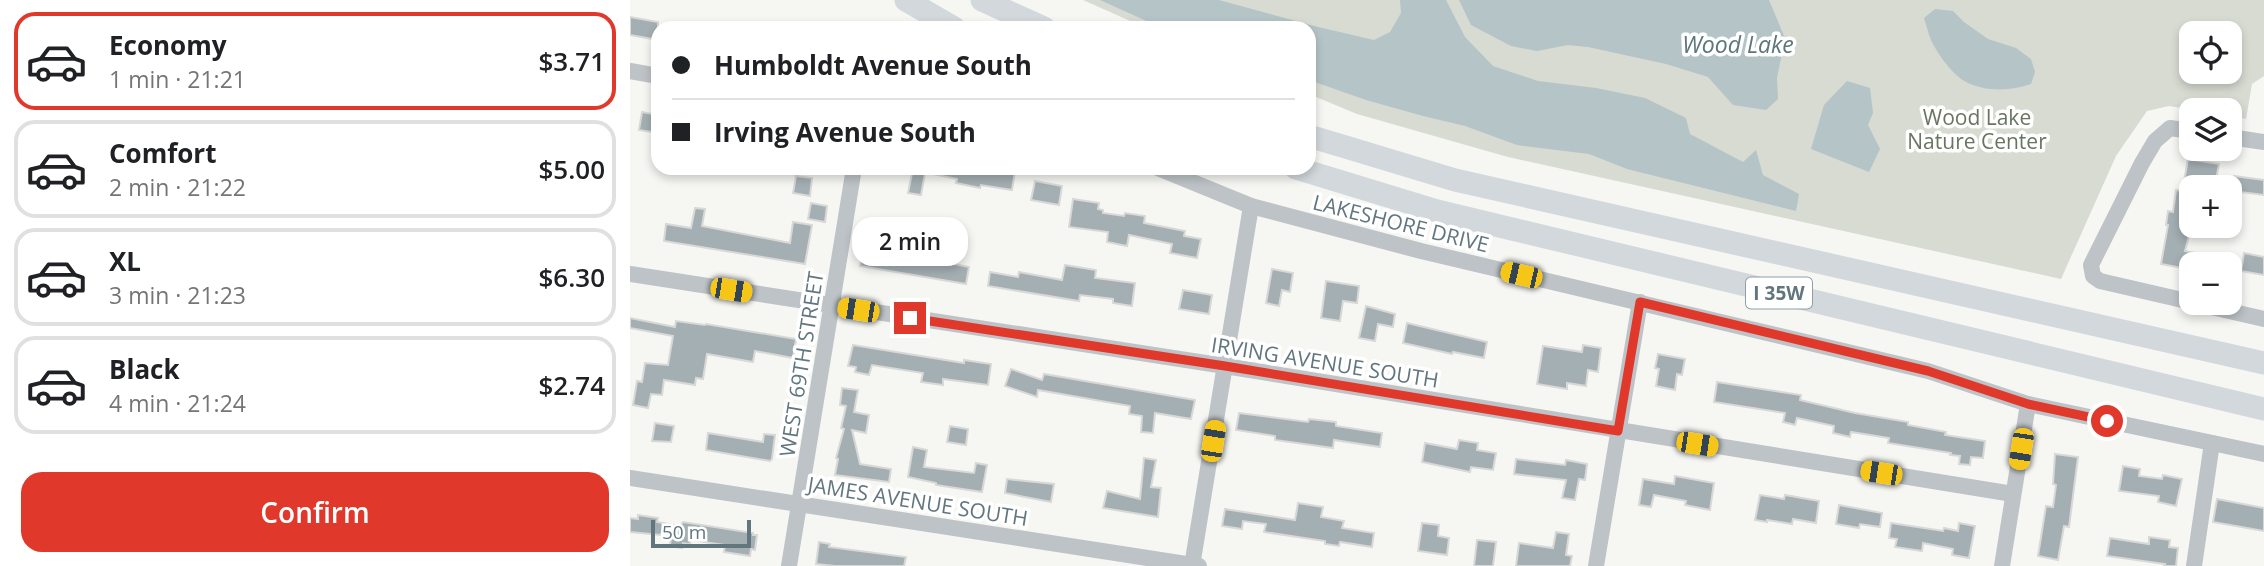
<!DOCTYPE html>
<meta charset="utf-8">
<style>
:root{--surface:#fff;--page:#f6f6f6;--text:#202124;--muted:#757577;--line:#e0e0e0;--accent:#e0382a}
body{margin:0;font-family:"Open Sans",sans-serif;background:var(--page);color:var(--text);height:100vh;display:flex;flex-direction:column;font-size:26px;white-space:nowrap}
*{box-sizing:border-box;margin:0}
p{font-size:23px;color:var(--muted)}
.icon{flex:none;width:38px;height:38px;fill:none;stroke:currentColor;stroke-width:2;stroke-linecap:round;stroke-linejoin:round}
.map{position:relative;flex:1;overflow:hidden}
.drawer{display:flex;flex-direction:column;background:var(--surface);width:630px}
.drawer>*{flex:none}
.banner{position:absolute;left:21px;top:21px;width:665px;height:154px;border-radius:21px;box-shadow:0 4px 10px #0003;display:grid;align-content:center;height:154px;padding:0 21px;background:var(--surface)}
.buttons{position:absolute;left:1549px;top:21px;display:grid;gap:14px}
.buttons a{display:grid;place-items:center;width:63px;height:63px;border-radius:14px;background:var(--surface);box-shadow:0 4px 10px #0003;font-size:35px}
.scale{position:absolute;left:21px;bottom:18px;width:100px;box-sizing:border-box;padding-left:7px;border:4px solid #62767e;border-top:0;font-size:19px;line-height:24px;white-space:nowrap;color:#62767e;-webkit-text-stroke:5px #fff;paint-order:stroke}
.end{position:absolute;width:32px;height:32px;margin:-16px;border:9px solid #e0382a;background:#fff;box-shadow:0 0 0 4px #fff}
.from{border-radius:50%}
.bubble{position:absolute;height:49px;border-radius:21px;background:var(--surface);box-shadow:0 4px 10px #0003;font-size:23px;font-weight:600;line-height:49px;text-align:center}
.car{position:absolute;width:21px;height:42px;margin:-21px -10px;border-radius:9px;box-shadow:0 0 5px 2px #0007;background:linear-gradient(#f5c518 24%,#345 0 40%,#f5c518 0 76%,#345 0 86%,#f5c518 0)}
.banner b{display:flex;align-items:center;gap:24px;height:66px;font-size:26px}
.banner b+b{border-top:2px solid var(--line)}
.banner i{width:18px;height:18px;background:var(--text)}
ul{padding:12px 0 0;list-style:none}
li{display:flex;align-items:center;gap:21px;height:98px;margin:0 14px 10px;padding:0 7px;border:4px solid var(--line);border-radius:21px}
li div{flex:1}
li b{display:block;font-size:26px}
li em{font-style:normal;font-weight:600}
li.active{border-color:var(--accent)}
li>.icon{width:63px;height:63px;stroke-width:1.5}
.button{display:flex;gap:14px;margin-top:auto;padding:14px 21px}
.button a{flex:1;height:80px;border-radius:21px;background:var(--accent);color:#fff;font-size:28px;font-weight:600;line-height:80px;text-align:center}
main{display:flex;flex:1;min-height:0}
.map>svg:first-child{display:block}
.green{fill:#d7dbd2;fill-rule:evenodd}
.water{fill:#b5c4c6}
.building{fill:#a4afb3;stroke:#d8d8d6;stroke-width:2}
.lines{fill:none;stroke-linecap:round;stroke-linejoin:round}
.minor{stroke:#bdc3c6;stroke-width:16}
.highway{stroke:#d2d8db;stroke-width:23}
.route{stroke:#e0382a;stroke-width:9}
.labels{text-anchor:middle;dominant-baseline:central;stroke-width:7;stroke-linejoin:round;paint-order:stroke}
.shield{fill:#fff;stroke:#919fa5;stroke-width:2}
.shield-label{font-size:19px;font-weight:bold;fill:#62767e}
.park-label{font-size:21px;fill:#687661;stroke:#fff}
.street-label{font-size:21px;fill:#62767e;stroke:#fff}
.water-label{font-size:23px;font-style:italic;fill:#5d7679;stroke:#fff}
</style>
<main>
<section class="drawer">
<ul>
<li class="active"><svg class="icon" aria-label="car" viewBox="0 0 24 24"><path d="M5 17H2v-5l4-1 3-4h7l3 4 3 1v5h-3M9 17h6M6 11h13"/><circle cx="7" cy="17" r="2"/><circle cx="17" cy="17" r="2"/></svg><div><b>Economy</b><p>1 min · 21:21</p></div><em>$3.71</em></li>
<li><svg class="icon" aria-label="car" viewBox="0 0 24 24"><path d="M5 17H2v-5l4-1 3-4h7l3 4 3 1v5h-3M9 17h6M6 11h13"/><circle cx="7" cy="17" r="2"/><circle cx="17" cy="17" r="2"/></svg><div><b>Comfort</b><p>2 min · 21:22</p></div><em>$5.00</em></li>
<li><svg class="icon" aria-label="car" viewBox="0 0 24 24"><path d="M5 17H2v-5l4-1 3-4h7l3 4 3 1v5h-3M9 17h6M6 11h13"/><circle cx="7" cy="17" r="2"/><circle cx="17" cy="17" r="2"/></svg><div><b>XL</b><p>3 min · 21:23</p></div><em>$6.30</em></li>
<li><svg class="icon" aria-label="car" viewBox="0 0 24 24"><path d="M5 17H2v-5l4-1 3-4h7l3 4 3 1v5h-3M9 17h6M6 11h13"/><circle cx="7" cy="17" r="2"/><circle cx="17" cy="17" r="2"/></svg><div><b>Black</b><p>4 min · 21:24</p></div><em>$2.74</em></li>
</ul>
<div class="button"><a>Confirm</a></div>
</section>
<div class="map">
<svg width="1634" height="566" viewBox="0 0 1634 566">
<rect width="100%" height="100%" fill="#f6f6f3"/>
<path class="green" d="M453,0H1634V76L1622,84L1616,119L1600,116V110H1563L1539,106L1517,111L1486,156L1431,279L878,157L727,114L679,94V28H516ZM1561,33H1600V72H1561Z"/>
<g class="water">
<path d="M470,0H589L684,26L744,40L760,32L771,13L770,0H816L835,37L863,66L908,81L966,88L1015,98L1056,118L1060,134L1113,162L1126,150L1133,175L1169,194L1166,211L997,169L959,154L887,145L835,126L793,116L736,100L679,80V28H532Z"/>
<path d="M829,0H1139L1155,38L1147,78L1148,99L1136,110L1103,105L1078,77L1036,64L958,47L938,45L907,51L881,46L841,25Z"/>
<path d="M1305,9L1323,11L1334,22L1358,39L1386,48L1401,59L1405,72L1401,84C1381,91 1355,92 1336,82C1323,75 1310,57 1303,44C1299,37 1297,27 1294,18Z"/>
<path d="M1217,81L1240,88L1243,113L1238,125L1250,149L1239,172L1181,149L1194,105Z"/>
</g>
<g class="building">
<path d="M0,17L28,22V40L0,35Z"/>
<path d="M12,112L28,115V133L9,130Z"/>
<path d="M1558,159L1589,164L1586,180L1581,179L1579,187H1553Z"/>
<path d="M283,168H296L291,195L278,193Z"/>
<path d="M298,168H365L385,171L382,190L351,185L350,188L326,183L327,179L298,173Z"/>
<path d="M166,176L182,178L180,196L163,193Z"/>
<path d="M1604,176L1634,180V195L1602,191Z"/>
<path d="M405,181L432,186L429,205L401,200Z"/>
<path d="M1546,190L1561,192V228L1555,251L1596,259L1595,264H1553L1552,268L1531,264L1538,225H1536L1538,211L1543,212Z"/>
<path d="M443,199L469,203L468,209L473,210V213L494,216L495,213L515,216L514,223L555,231L554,236L571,239L567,258L540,253L542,244L499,235L497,246L477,242L478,232L439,227Z"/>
<path d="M181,203L197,206L195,222L178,219Z"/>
<path d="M65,208L75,209L72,226L160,243L163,222L182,225L175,264L34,241L36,224L61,228Z"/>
<path d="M259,230L277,233L275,248L301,253L300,259L339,267L336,284L230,266L233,248L255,251Z"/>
<path d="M1614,253L1634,257V275L1611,271Z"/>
<path d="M435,265L466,270L465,278L505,283L502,306L483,303V299L450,295L449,301L358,286L360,272L388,277L389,272L432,280Z"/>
<path d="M642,269L663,273L660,292L652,290L649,306L636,303Z"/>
<path d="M696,281L729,286L727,303L713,301L710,321L691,318Z"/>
<path d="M553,290L582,295L579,314L549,309Z"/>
<path d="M736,306L765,314L763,327L748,324L745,341L729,338Z"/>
<path d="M0,318L45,327L46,321L75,325L76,324L166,339L163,358L125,351L123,362L77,354L73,379L66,378L65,385L34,380L32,395L21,394L18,408L3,405L7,381L12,382L15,363L38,365L43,336L0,328Z"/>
<path d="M777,323L857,342L854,358L823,352L822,354L773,343Z"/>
<path d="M223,345L334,363V360L361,364L358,385L313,379V385L291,382L293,373L242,365L239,375L225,372L226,367L218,366Z"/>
<path d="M953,345L971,348L968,372L958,370L956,386L937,383V389L907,384L913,346L952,352Z"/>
<path d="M1028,354L1055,359L1052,375L1047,374L1045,390L1026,386L1029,369L1025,368Z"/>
<path d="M381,369L412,380L414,374L565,400L561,419L525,413L523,433L511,432L512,416L499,414L500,406L408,390L407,397L375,386Z"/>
<path d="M1087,382L1171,395L1170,400L1225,413L1278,422V425L1316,432L1315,435L1355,441L1353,458L1341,457L1340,465L1329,464L1330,456L1320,455L1321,453L1258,443L1259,438L1221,432L1220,437L1203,433L1204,426L1167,418L1165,425L1153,422L1155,413L1084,402Z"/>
<path d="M212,388L228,390L224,412L239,415L236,433L222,430L230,464L261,469L259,482L205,475L208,459L206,458L214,429L211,428L216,406L210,405Z"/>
<path d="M609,413L678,422L679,419L706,422V426L752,433L750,447L704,440L703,448L645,440V436L606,430Z"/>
<path d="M25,423L44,426L41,442L22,441Z"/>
<path d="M320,426L338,429L336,445L317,442Z"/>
<path d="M78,433L133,442L134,434L145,435L142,459L140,461L76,450Z"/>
<path d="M829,440L848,443L847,450L866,453L863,470L841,467L840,472L792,462L795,443L827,449Z"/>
<path d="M283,447L297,450L294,467L344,473L346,463L357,465L352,492L306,485V483L278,477Z"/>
<path d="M1425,454L1448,457L1439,527L1434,526L1428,560L1408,556L1416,506L1423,507L1426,485L1423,484Z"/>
<path d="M514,458L526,460L521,487L531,488L528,517L473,508L477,491L510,499Z"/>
<path d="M886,459L935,465L936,460L957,464L955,480L949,479L945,500L932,498L936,480L884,474Z"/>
<path d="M1493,466L1510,469L1509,476L1532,479L1533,475L1552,479L1546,506L1528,502L1529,496L1489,491Z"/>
<path d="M1045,476L1084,483L1080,510L1055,505L1056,501L1024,495L1021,507L1009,505L1013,479L1044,484Z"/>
<path d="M377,479L424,484L421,502L375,493Z"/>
<path d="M1130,495L1154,499L1155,495L1189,501L1186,523L1163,519L1162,524L1137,520V522L1125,520Z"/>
<path d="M1587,499L1634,508V531L1583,522Z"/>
<path d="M668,503L693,507L691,517L714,521L712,528L744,533L742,547L710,542L709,546L695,544V541L634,532L636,524L613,521L612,529L592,526L595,509L665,520Z"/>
<path d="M1209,505L1252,513L1250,527L1230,524L1229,528L1206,524Z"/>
<path d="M8,515L28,518L27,522L50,526L53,522L123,533V535H127L125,550L121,549L120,556L94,552L95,545L61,540L60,544L53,543L52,548L40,546L41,536L0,532V518L8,519Z"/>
<path d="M792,523L809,525L808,536L819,538L817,555L788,551Z"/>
<path d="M1261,523L1313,531L1314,528L1328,531L1329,523L1345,526L1339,558L1322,555L1323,549L1293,543L1292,551L1265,547L1267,539L1259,538Z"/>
<path d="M926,532L939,534L936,555L942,556L940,566H886L889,543L923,548Z"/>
<path d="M1519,537L1540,540L1539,547L1548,548L1546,566H1534L1535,564L1477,556L1480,538L1519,544Z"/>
<path d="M847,540L866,542L863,566H844Z"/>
<path d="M189,542L200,544L199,547L276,557L274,566H205L186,564Z"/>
</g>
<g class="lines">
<g class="minor">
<path d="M0,71L28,76"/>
<path d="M1561,131L1540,128L1525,141L1512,163L1461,265L1463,276L1470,281L1561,302"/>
<path d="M1600,137L1634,142"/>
<path d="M528,168L621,206L791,251L1298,371L1398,404L1634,454"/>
<path d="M0,274L595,366L1383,494"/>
<path d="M1564,303L1634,319"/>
<path d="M0,478L569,566"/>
<path d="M159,566L224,168"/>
<path d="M562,566L621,206"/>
<path d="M966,566L1010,302"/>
<path d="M1372,566L1398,404"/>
<path d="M1564,566L1582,443"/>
</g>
<g class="highway">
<path d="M276,0L324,28"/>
<path d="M352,0L414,28"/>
<path d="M679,136L825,180L1634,363"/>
<path d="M666,168L807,211L1634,409"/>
</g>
</g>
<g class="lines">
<path class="route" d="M280,318L595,366L988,431L1010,302L1298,371L1398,404L1477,421"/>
</g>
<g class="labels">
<rect class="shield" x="1116" y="277.5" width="66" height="31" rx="5"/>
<g class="shield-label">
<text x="1149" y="293">I 35W</text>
</g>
<g class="park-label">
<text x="1347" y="117">Wood Lake<tspan x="1347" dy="24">Nature Center</tspan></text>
</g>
<g class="street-label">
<text transform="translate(771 223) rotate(14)">LAKESHORE DRIVE</text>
<text transform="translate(695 362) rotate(9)">IRVING AVENUE SOUTH</text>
<text transform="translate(171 364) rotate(-81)">WEST 69TH STREET</text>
<text transform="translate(288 501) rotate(9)">JAMES AVENUE SOUTH</text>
</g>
<g class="water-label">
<text x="1108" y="44">Wood Lake</text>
</g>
</g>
</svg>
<div class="buttons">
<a><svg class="icon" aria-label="locate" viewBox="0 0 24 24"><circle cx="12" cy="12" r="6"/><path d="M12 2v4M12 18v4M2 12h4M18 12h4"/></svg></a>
<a><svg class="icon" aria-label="layers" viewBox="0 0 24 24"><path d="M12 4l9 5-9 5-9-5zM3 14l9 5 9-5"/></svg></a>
<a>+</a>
<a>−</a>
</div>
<div class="scale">50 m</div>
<i class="end from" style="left:1477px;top:421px"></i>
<i class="end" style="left:280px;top:318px"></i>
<div class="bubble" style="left:222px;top:217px;width:116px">2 min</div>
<i class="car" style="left:891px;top:275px;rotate:283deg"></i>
<i class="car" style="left:101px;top:290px;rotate:99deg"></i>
<i class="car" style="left:228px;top:310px;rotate:279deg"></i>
<i class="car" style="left:583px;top:441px;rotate:9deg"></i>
<i class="car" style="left:1067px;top:444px;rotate:99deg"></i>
<i class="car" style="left:1391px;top:449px;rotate:189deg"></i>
<i class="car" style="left:1251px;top:473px;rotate:279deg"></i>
<div class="banner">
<b><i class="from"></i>Humboldt Avenue South</b>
<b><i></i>Irving Avenue South</b>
</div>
</div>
</main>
